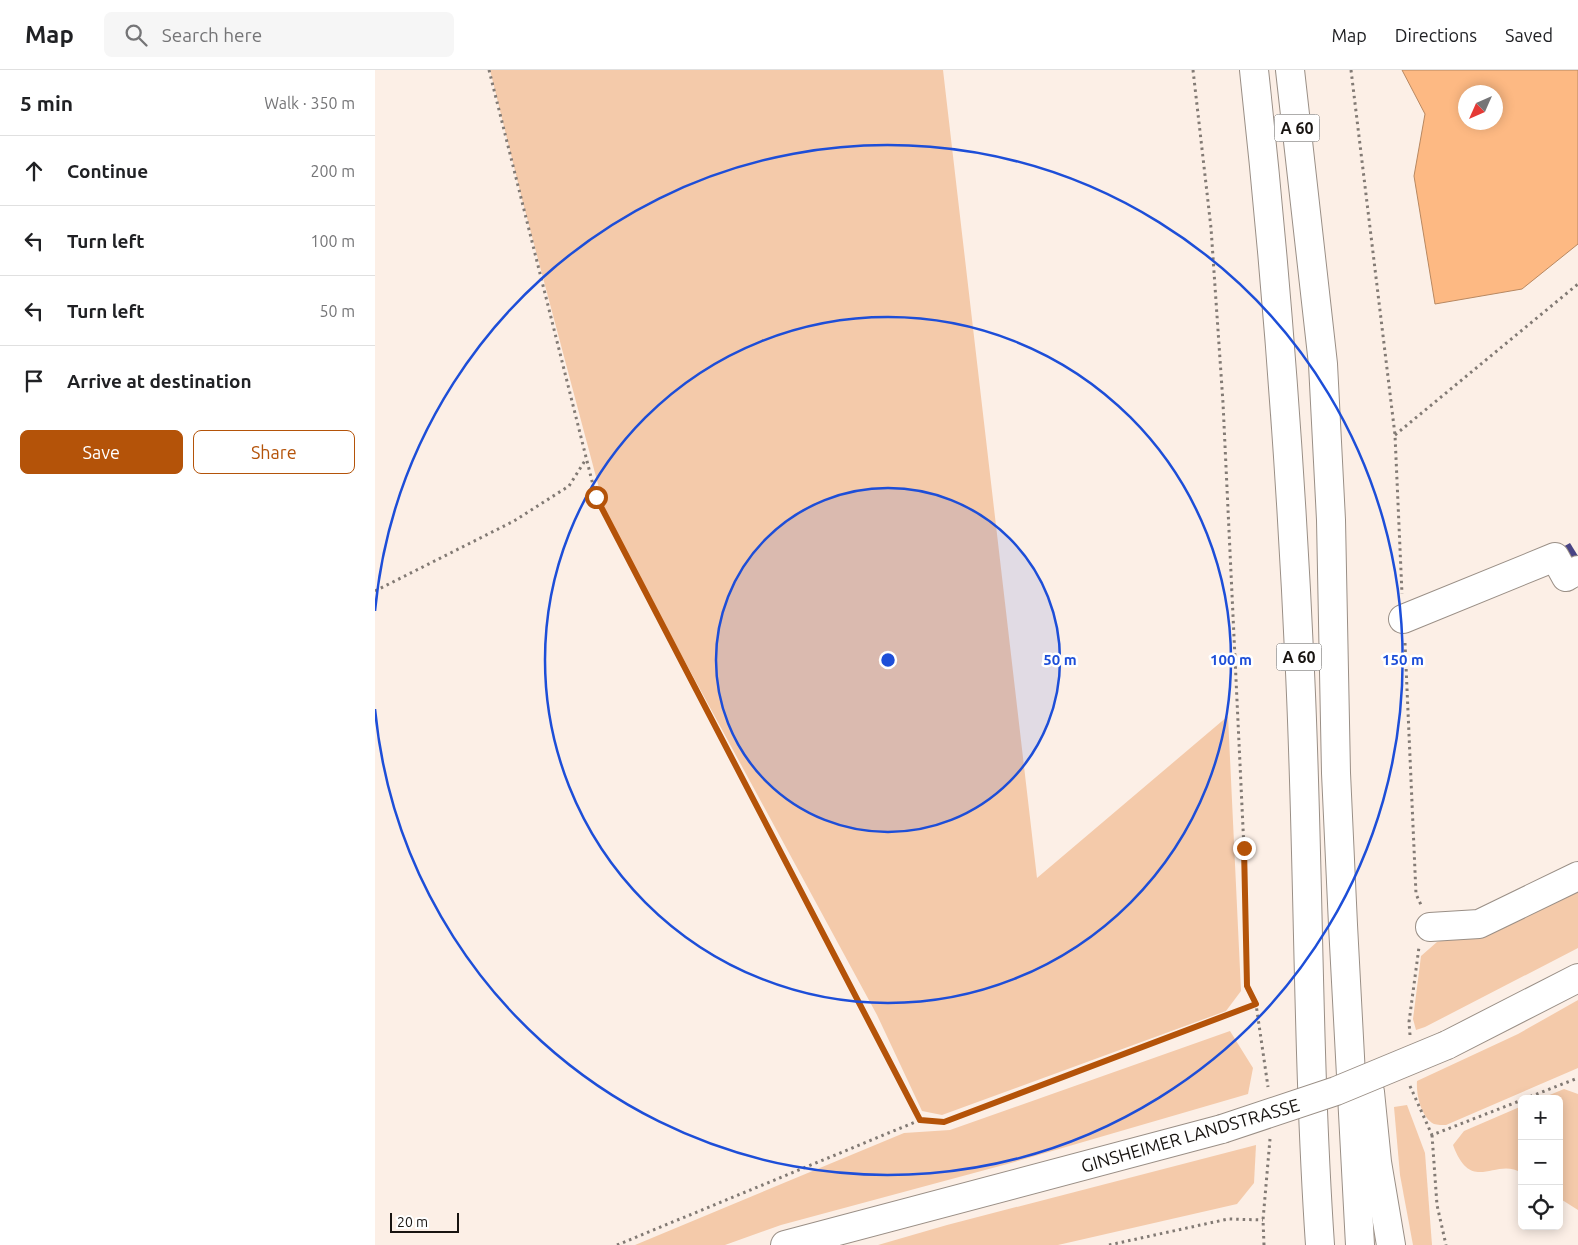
<!DOCTYPE html>
<meta charset="utf-8">
<style>
:root{--surface:#fff;--page:#f6f6f6;--text:#202124;--muted:#757577;--line:#e0e0e0;--accent:#b45309}
body{margin:0;font-family:Ubuntu,sans-serif;background:var(--page);color:var(--text)}
.controls{position:absolute;right:15px;bottom:15px;display:grid;overflow:hidden;border-radius:8px;box-shadow:0 2px 12px #0003}
.controls button{width:45px;height:45px;display:grid;place-items:center;padding:0;border:0;border-bottom:1px solid var(--line);background:var(--surface);color:var(--text);font:25px sans-serif}
.compass{position:absolute;left:1083px;top:15px;width:45px;height:45px;border-radius:50%;background:var(--surface);box-shadow:0 2px 12px #0003;rotate:225deg}
.scale{position:absolute;left:15px;bottom:12px;width:69px;box-sizing:border-box;padding-left:5px;border:2px solid #181411;border-top:0;font-size:14px;line-height:18px;white-space:nowrap;color:#181411;-webkit-text-stroke:4px #fff;paint-order:stroke}
.stop{position:absolute;width:15px;height:15px;margin:-11px;border:4px solid #b45309;border-radius:50%;background:#fff}
.stop.end{background:#b45309;border-color:#fff;box-shadow:0 1px 5px #0008}
.list{margin:0;padding:0;list-style:none}
h2{display:flex;justify-content:space-between;align-items:center;height:65px;margin:0;padding:0 20px;font-size:21px}
h2 small{font-size:16px;font-weight:400;color:var(--muted)}
.list li{display:grid;grid-template-columns:32px 1fr auto;gap:15px;align-items:center;box-sizing:border-box;height:70px;padding:0 20px;border-top:1px solid var(--line)}
.list b{display:block;font-size:19px;white-space:nowrap}
.list em{font-size:16px;font-style:normal;color:var(--muted)}
.actions{display:flex;gap:10px;padding:15px 20px}
.actions a{flex:1;padding:11px 0;border:1px solid var(--accent);border-radius:8px;text-align:center;font-size:18px;color:var(--accent)}
.actions .main{background:var(--accent);color:#fff}
.icon{flex:none;width:28px;height:28px;fill:none;stroke:currentColor;stroke-width:2;stroke-linecap:round;stroke-linejoin:round}
.map{position:relative;flex:none;width:1203px;height:1175px;overflow:hidden}
header{display:flex;align-items:center;gap:30px;box-sizing:border-box;height:70px;padding:0 25px;background:var(--surface);border-bottom:1px solid var(--line)}
header strong{font-size:24px}
nav{display:flex;gap:28px;margin-inline-start:auto;font-size:18px}
.search{width:350px;height:45px;background:var(--page);display:flex;align-items:center;gap:12px;box-sizing:border-box;padding:0 18px;border-radius:8px;color:var(--muted);font-size:19px}
main{display:flex}
aside{flex:1;background:var(--surface)}
.map>svg:first-child{display:block}
</style>
<header>
<strong>Map</strong>
<div class="search"><svg class="icon" aria-label="search" viewBox="0 0 24 24"><circle cx="10" cy="10" r="6"/><path d="M15 15l6 6"/></svg>Search here</div>
<nav><a>Map</a><a>Directions</a><a>Saved</a></nav>
</header>
<main>
<aside>
<h2>5 min<small>Walk · 350 m</small></h2>
<ul class="list">
<li><svg class="icon" aria-label="ahead" viewBox="0 0 24 24"><path d="M12 20V5M6 11l6-6 6 6"/></svg><div><b>Continue</b></div><em>200 m</em></li>
<li><svg class="icon" aria-label="left" viewBox="0 0 24 24"><path d="M17 20v-9H6M10 6l-5 5 5 5"/></svg><div><b>Turn left</b></div><em>100 m</em></li>
<li><svg class="icon" aria-label="left" viewBox="0 0 24 24"><path d="M17 20v-9H6M10 6l-5 5 5 5"/></svg><div><b>Turn left</b></div><em>50 m</em></li>
<li><svg class="icon" aria-label="arrive" viewBox="0 0 24 24"><path d="M6 21V4h12l-3 4 3 4H6"/></svg><div><b>Arrive at destination</b></div></li>
</ul>
<div class="actions"><a class="main">Save</a><a>Share</a></div>
</aside>
<div class="map">
<svg width="1203" height="1175" viewBox="0 0 1203 1175">
<rect width="100%" height="100%" fill="#fcefe6"/>
<!-- green -->
<g fill="#f4caaa">
<polygon points="115,0 568,0 662,808 853,646 866,921 851,941 567,1045 547,1041 502,945 232,448 147,129"/>
<polygon points="1203,815 1203,878 1050,957 1041,960 1038,949 1046,886 1062,872 1102,861"/>
<path d="M1203,930V998L1071,1055C1068,1055 1062,1055 1059,1054C1046,1047 1041,1024 1042,1011L1143,964Z"/>
<polygon points="855,961 878,998 873,1024 636,1093 406,1155 350,1175 260,1175 529,1063 575,1060"/>
<polygon points="1189,1019 1203,1024 1203,1140 1184,1128 1184,1029 1165,1029"/>
<polygon points="1032,1035 1050,1083 1057,1175 1038,1175 1025,1105 1019,1037"/>
<path d="M1147,1036V1103C1120,1086 1097,1126 1078,1075L1089,1061Z"/>
<polygon points="881,1075 879,1113 862,1134 683,1175 503,1175 572,1155"/>
</g>
<!-- water -->
<path fill="#fdb983" stroke="#b88861" fill-rule="evenodd" d="M1027,0H1203V174L1147,219L1060,234L1039,106L1050,44ZM1090,22H1120V52H1090Z"/>
<!-- building -->
<polygon fill="#494485" points="1195,473 1203,486 1203,490 1196,494 1186,478"/>
<g fill="none" stroke-linecap="round" stroke-linejoin="round">
<defs>
<g id="minor">
<polyline points="1028,549 1180,487 1191,507 1203,500"/>
<polyline points="1055,857 1104,854 1203,806"/>
</g>
<g id="major">
<polyline points="1072,975 1203,908"/>
<polyline points="410,1175 847,1059"/>
</g>
<g id="highway">
<path d="M879,0C901,200 916,401 925,602C934,792 932,984 945,1175"/>
<polyline points="915,0 948,294 956,450 961,703 968,855 985,1175"/>
<polyline points="995,1022 1002,1092 1016,1175"/>
</g>
</defs>
<!-- minor casing -->
<use href="#minor" stroke="#9a8f86" stroke-width="30"/>
<!-- major casing -->
<use href="#major" stroke="#9a8f86" stroke-width="30"/>
<!-- highway casing -->
<use href="#highway" stroke="#9a8f86" stroke-width="30"/>
<!-- path -->
<g stroke="#827a74" stroke-width="3" stroke-dasharray="2.5 4" stroke-linecap="butt">
<polyline points="114,0 221,427 545,1050 569,1052 881,934"/>
<polyline points="818,0 836,158 848,333 869,779 872,916 881,934 893,1017"/>
<polyline points="976,0 1020,365 1027,524"/>
<polyline points="1020,365 1203,214"/>
<polyline points="0,521 139,451 194,416 211,389"/>
<polyline points="1030,573 1041,824 1046,835"/>
<polyline points="1035,965 1034,952 1044,877"/>
<polyline points="1035,1016 1057,1065 1147,1030"/>
<polyline points="1149,1029 1203,1008"/>
<polyline points="1057,1065 1062,1135 1071,1175"/>
<polyline points="242,1175 545,1050"/>
<polyline points="734,1175 853,1149 888,1150"/>
<polyline points="889,1175 888,1150 895,1069"/>
</g>
<!-- minor -->
<use href="#minor" stroke="#fff" stroke-width="28"/>
<!-- major -->
<use href="#major" stroke="#fff" stroke-width="28"/>
<!-- highway -->
<use href="#highway" stroke="#fff" stroke-width="28"/>
<defs>
<polyline id="major-bridge" points="847,1059 961,1021 1072,975"/>
</defs>
<!-- major-bridge casing -->
<use href="#major-bridge" stroke="#9a8f86" stroke-width="30" stroke-linecap="butt"/>
<!-- major-bridge -->
<use href="#major-bridge" stroke="#fff" stroke-width="28"/>
</g>
<g fill="none" stroke-linecap="round" stroke-linejoin="round">
<!-- route -->
<polyline stroke="#b45309" stroke-width="6" points="221,427 545,1050 569,1052 881,934 872,916 869,778"/>
</g>
<!-- distance rings -->
<circle cx="513" cy="590" r="172" fill="#1d4ed8" fill-opacity=".12"/>
<g fill="none" stroke="#1d4ed8" stroke-width="2.5">
<circle cx="513" cy="590" r="172"/>
<circle cx="513" cy="590" r="343"/>
<path d="M0 541A515 515 0 1 1 0 639"/>
</g>
<g text-anchor="middle" dominant-baseline="central" stroke-width="5" stroke-linejoin="round" paint-order="stroke">
<!-- shield labels -->
<g fill="#fff" stroke="#5d5a58" stroke-width="1">
<rect x="899.5" y="44.5" width="45" height="27" rx="4"/>
<rect x="901.5" y="573.5" width="45" height="27" rx="4"/>
</g>
<g font-size="16" font-weight="bold" fill="#181411">
<text x="922" y="58">A 60</text>
<text x="924" y="587">A 60</text>
</g>
<!-- street labels -->
<g font-size="18" fill="#181411" stroke="#fff">
<text transform="translate(815 1065) rotate(-16)">GINSHEIMER LANDSTRASSE</text>
</g>
</g>
<circle cx="513" cy="590" r="8" fill="#1d4ed8" stroke="#fff" stroke-width="2.5"/>
<g font-size="15" text-anchor="middle" font-weight="bold" fill="#1d4ed8" stroke="#fff" stroke-width="5" stroke-linejoin="round" paint-order="stroke">
<text x="685" y="595">50 m</text>
<text x="856" y="595">100 m</text>
<text x="1028" y="595">150 m</text>
</g>
</svg>
<div class="controls">
<button>+</button>
<button>−</button>
<button><svg class="icon" aria-label="locate" viewBox="0 0 24 24"><circle cx="12" cy="12" r="6"/><path d="M12 2v4M12 18v4M2 12h4M18 12h4"/></svg></button>
</div>
<svg class="compass" viewBox="-18 -18 36 36"><path d="M0-13l5 13h-10z" fill="#e53935"/><path d="M0 13l5-13h-10z" fill="#757577"/></svg>
<div class="scale">20 m</div>
<div class="stop" style="left:221px;top:427px"></div>
<div class="stop end" style="left:869px;top:778px"></div>
</div>
</main>
